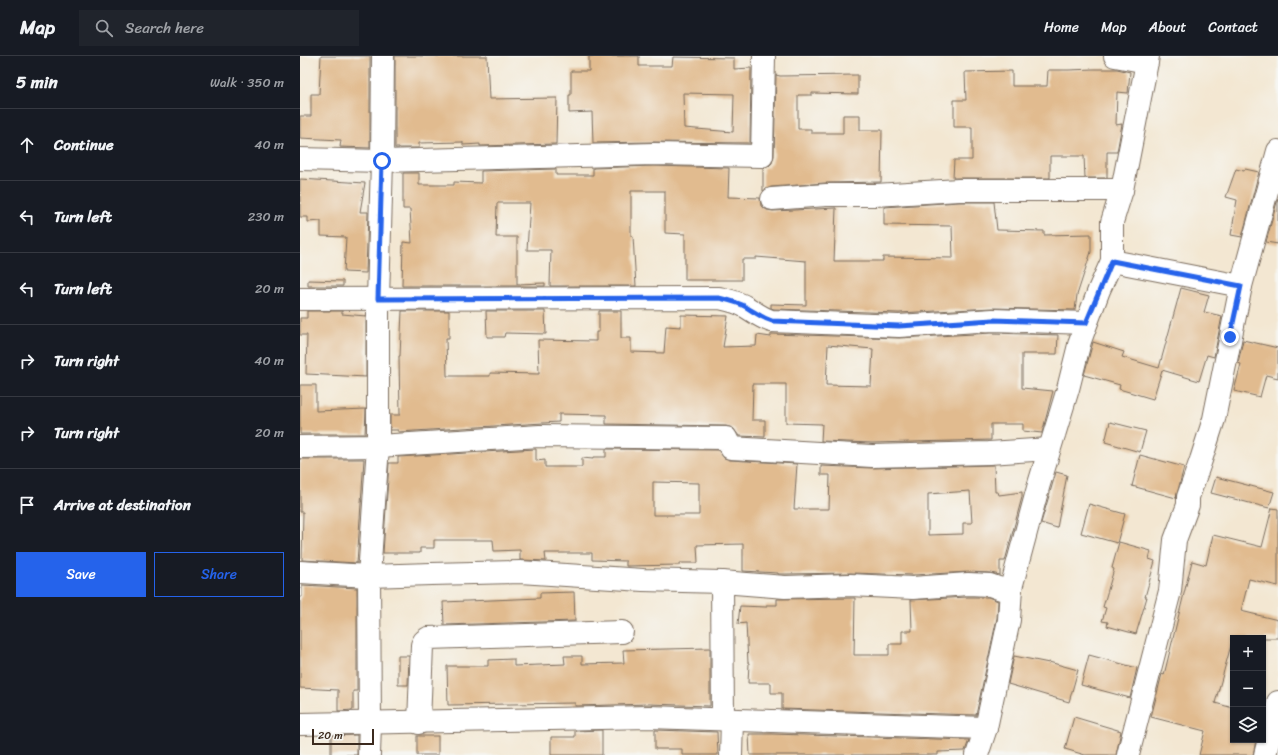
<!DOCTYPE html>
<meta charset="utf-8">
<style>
:root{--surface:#171b24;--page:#20242c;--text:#f1f3f6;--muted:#9ea1a6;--line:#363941;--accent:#2563eb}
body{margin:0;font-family:Sriracha,sans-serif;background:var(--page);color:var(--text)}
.controls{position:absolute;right:12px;bottom:12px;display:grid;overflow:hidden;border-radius:0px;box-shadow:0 1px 3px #0004}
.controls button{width:36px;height:36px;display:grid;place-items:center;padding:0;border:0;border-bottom:1px solid var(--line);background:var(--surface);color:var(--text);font:20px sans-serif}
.scale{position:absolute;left:12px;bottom:10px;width:62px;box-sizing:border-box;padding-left:4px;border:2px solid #3b2a1e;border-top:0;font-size:11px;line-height:14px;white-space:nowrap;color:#3b2a1e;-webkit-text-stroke:3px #f6f6f2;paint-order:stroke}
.stop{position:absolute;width:12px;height:12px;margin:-9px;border:3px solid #2563eb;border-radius:50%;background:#fff}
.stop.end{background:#2563eb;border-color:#fff;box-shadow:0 1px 4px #0008}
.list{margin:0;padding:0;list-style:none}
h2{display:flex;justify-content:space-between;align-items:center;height:52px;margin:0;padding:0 16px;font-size:17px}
h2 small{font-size:13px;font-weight:400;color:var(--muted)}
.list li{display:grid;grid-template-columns:26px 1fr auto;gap:12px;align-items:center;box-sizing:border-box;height:72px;padding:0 16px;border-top:1px solid var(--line)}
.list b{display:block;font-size:15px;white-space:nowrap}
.list em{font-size:13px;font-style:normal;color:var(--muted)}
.actions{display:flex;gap:8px;padding:12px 16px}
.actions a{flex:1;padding:9px 0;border:1px solid var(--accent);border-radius:0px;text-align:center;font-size:14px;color:var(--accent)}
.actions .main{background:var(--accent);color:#fff}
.icon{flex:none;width:22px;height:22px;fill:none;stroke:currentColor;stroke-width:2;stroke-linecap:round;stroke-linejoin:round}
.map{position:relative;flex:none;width:978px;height:699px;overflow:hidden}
header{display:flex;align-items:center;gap:24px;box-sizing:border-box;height:56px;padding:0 20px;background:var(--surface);border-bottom:1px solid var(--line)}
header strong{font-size:19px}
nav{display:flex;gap:22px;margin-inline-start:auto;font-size:14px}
.search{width:280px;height:36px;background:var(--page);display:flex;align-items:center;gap:10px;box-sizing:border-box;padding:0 14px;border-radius:0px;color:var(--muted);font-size:15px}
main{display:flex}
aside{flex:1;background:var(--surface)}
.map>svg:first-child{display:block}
</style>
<header>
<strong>Map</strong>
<div class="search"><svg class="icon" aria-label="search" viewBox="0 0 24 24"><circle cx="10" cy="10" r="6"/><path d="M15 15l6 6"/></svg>Search here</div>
<nav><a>Home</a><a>Map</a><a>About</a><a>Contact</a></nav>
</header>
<main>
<aside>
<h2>5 min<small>Walk · 350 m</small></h2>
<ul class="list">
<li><svg class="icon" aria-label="ahead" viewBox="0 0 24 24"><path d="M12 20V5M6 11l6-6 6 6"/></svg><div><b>Continue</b></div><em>40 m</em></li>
<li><svg class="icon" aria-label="left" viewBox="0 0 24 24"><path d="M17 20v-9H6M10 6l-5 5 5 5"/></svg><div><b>Turn left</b></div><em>230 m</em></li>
<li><svg class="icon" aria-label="left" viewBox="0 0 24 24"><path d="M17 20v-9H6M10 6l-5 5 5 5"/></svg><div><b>Turn left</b></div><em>20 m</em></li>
<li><svg class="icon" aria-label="right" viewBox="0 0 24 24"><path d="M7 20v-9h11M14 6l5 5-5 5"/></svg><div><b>Turn right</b></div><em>40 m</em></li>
<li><svg class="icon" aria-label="right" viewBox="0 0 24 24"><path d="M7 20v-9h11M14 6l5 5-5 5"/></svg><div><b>Turn right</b></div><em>20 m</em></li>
<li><svg class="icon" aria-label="arrive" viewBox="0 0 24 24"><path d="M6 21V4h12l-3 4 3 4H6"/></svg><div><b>Arrive at destination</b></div></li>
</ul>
<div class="actions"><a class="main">Save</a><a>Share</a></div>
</aside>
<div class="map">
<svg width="978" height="699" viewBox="0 0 978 699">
<rect width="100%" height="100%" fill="#f6f6f2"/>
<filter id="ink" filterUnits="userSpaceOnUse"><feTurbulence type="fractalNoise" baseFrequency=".025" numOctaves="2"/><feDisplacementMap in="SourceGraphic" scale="8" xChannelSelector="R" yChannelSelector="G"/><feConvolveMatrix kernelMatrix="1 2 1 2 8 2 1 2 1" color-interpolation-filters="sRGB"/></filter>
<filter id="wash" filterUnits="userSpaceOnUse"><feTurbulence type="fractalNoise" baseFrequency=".012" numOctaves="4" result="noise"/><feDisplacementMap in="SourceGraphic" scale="16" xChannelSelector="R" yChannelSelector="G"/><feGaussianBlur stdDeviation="0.9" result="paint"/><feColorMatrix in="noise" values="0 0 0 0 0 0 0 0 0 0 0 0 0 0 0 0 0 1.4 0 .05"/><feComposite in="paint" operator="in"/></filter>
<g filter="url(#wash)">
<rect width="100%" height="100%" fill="#f3e7d2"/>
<g id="blocks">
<!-- building -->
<g fill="#e1bb8f" fill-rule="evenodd">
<polygon points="21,0 70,0 70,92 40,91 41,84 0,82 0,60 11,60 11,38 19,38"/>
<polygon points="95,0 187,0 189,43 257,42 256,88 180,90 180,88 163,89 163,86 119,87 119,92 95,92"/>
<path d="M289,0H339V10H372L373,1L434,2V13L451,12L450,87L354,86L293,87L292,56L269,57V39H271V15H289ZM383,37L434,38L433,76L384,72Z"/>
<polygon points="793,13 817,13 830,16 828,37 817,36 816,69 822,68 817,96 807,96 807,122 785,122 784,100 750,100 750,122 653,122 654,104 672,104 672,71 654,71 654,44 666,44 665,16 712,15 712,30 747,30 748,14 769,14"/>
<polygon points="476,19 480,20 558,19 558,38 512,37 512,39 498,39 498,73 511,73 511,77 543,77 543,59 560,59 560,74 582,74 581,126 525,127 471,131 463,135 463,112 468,111 472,107 474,100"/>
<polygon points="354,110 429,112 428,141 460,142 461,150 467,154 473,155 536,152 534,205 583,205 583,201 653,202 652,170 584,169 584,151 659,146 694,146 697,174 744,175 744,179 791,178 791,196 777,239 775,254 692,252 599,257 474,253 471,252 471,248 506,249 506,205 456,201 456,203 442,203 442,224 385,224 385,178 365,177 365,135 331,135 331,180 333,180 336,230 250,230 251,194 227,194 230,147 197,147 196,181 217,181 217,228 245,227 245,230 102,230 103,186 112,187 110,153 103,153 103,117 119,117 119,129 154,129 154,126 181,127 181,115 256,113 256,119 293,119 293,112"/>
<polygon points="936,113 944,115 945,113 959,116 942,181 931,179 937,144 926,141"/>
<polygon points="0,123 65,127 60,156 68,156 66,217 44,216 46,181 21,180 21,165 8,166 8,161 0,161"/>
<polygon points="978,142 978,188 966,186"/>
<polygon points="8,224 43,225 43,230 8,230"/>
<polygon points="881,232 909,239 904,256 922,260 914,301 907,299 899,325 862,314 853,343 819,333 820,329 784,319 793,286 824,296 822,301 859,312"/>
<polygon points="7,255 42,255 42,258 66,260 66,321 6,318 7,279 0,279 0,262 7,262"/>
<path d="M102,255H149V282H146L147,320H190V317L239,318L238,284L296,285V276H299V255H321V282H331V296L364,297L366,270L381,271V259L428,260L423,291L456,290L457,279L471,281V278L599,282L693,277L758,279L757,298H722V332L753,335L742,377L723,375V368H691V384L572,387L521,385L522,368L486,367V328H453L452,364H465V381L439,380L433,372L426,370L306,368V359L259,358V366L98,376V374H90V359H100L99,300H100ZM528,289L573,293L571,330L526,329Z"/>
<polygon points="186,255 245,255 246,278 205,277 204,281 187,281"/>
<polygon points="943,284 978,292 978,322 966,319 960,341 934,335 941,308 938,307"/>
<polygon points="0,329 16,329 16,355 66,353 65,378 0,378"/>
<polygon points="810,366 846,375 840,396 805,386"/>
<path d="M236,393V405L245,404V411H282V402L293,403V401H306V393L418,394L424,402L430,404L497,408L494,453H529L530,419H521V410L572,412L694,409L695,436H698L699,439L722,436V441L705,505H700V519L691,517L669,516L613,519L551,517L485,518H478V517L443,515V488L397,489L398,507H380V509L326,510V505L292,504V497H245L246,505L220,504V494L194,495L193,484H134V492H120V497H83L89,407H98V401ZM353,426L399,427V459H353ZM670,435L672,467H663V478L628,479V438Z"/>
<polygon points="840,399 884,411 876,442 832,430"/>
<polygon points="0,403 64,403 57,507 2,504 3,456 0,456"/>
<polygon points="756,416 767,419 757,472 741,467"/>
<polygon points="916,421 974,436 969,452 911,437"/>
<polygon points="789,448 825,458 817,487 781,477"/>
<polygon points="972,452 978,453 978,530 949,523 941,555 978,564 978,582 933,582 915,647 933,652 933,684 956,684 953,699 899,699 905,675 851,661 862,618 864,619 892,505 906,509 913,479 962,491"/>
<polygon points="819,486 851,495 849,503 855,505 845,541 847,541 836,578 807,570 808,566 802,565 806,552 803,551 814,513 812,512"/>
<polygon points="2,529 57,532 57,635 53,635 53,654 38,655 38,634 0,632 0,541 2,541"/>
<polygon points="274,536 275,565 144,569 143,546 240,542 240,537"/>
<polygon points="668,541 688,541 698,545 697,562 676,659 482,653 482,637 471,637 471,627 448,627 449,607 448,607 446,567 438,568 440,550 466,551 466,549 477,549 477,543 555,542 554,599 589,599 589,588 602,588 602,575 612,575 611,544"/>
<polygon points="410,592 410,650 349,648 275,650 275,647 148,649 147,610 188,610 188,604 214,603 214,610 265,608 264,600 282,600 282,608 324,607 323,594"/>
<polygon points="789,599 837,612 830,642 781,629"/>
<polygon points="98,600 109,600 108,629 98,629"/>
<polygon points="714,600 749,607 749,606 778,614 769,646 708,628"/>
<polygon points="774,661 821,675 816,699 785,699 765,693"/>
<polygon points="302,674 302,699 251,699 251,681 275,681 275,675"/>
<polygon points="355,674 417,676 418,699 382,699 382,693 355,693"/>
<polygon points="449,678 472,678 669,684 665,695 638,696 638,699 450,699"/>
<polygon points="57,679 57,699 31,699 31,680"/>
<rect x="117" y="680" width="21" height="19"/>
</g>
</g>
</g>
<g filter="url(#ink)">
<use href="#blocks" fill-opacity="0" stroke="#7b6c5d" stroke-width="1"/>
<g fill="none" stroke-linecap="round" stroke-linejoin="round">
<defs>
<g id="minor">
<polyline points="815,0 847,6 848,0"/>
<polyline points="0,103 82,105 354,98 462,100 464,0"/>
<polyline points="822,134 847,6"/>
<polyline points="472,143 526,139 575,139 659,134 822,134 812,166 812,205 941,230"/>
<path d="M0,243L419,242C428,244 438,246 446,251C456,257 460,261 471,265L599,270L693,264L786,267"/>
<polyline points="0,391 78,390 240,380 426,382 431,392 572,400 689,397 749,393"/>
<polyline points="0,516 69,520 131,518 220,516 343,524 422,526 485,531 550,529 613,532 668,528 690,529 701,533 711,532"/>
<polyline points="422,526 423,663"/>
<polyline points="119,667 122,589 124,585 128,582 322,576"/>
<polyline points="0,668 349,661 686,672"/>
<polyline points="69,699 70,667 69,520 78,390 78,243 82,105 83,0"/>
<polyline points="431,699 432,664"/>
<polyline points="677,699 686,672 709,564 711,532 739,428 768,333 780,285 799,234 812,205"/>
<polyline points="828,699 870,535 875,484 888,449 888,441 901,404 914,363 941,230 978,95"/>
<polyline points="965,699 978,646"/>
</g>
</defs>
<!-- minor casing -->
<use href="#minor" stroke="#7b6c5d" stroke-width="24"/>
<!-- minor -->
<use href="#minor" stroke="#fff" stroke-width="22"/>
</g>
</g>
<g fill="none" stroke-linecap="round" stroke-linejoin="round" filter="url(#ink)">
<!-- route -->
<path stroke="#2563eb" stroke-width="5" d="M82,105L78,243L419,242C428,244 438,246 446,251C456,257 460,261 472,265L599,270L693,264L786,267L812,205L941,230L930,281"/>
</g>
</svg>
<div class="controls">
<button>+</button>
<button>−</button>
<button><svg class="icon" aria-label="layers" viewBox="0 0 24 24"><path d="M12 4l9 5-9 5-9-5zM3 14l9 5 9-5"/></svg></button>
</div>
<div class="scale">20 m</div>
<div class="stop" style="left:82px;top:105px"></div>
<div class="stop end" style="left:930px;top:281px"></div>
</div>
</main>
